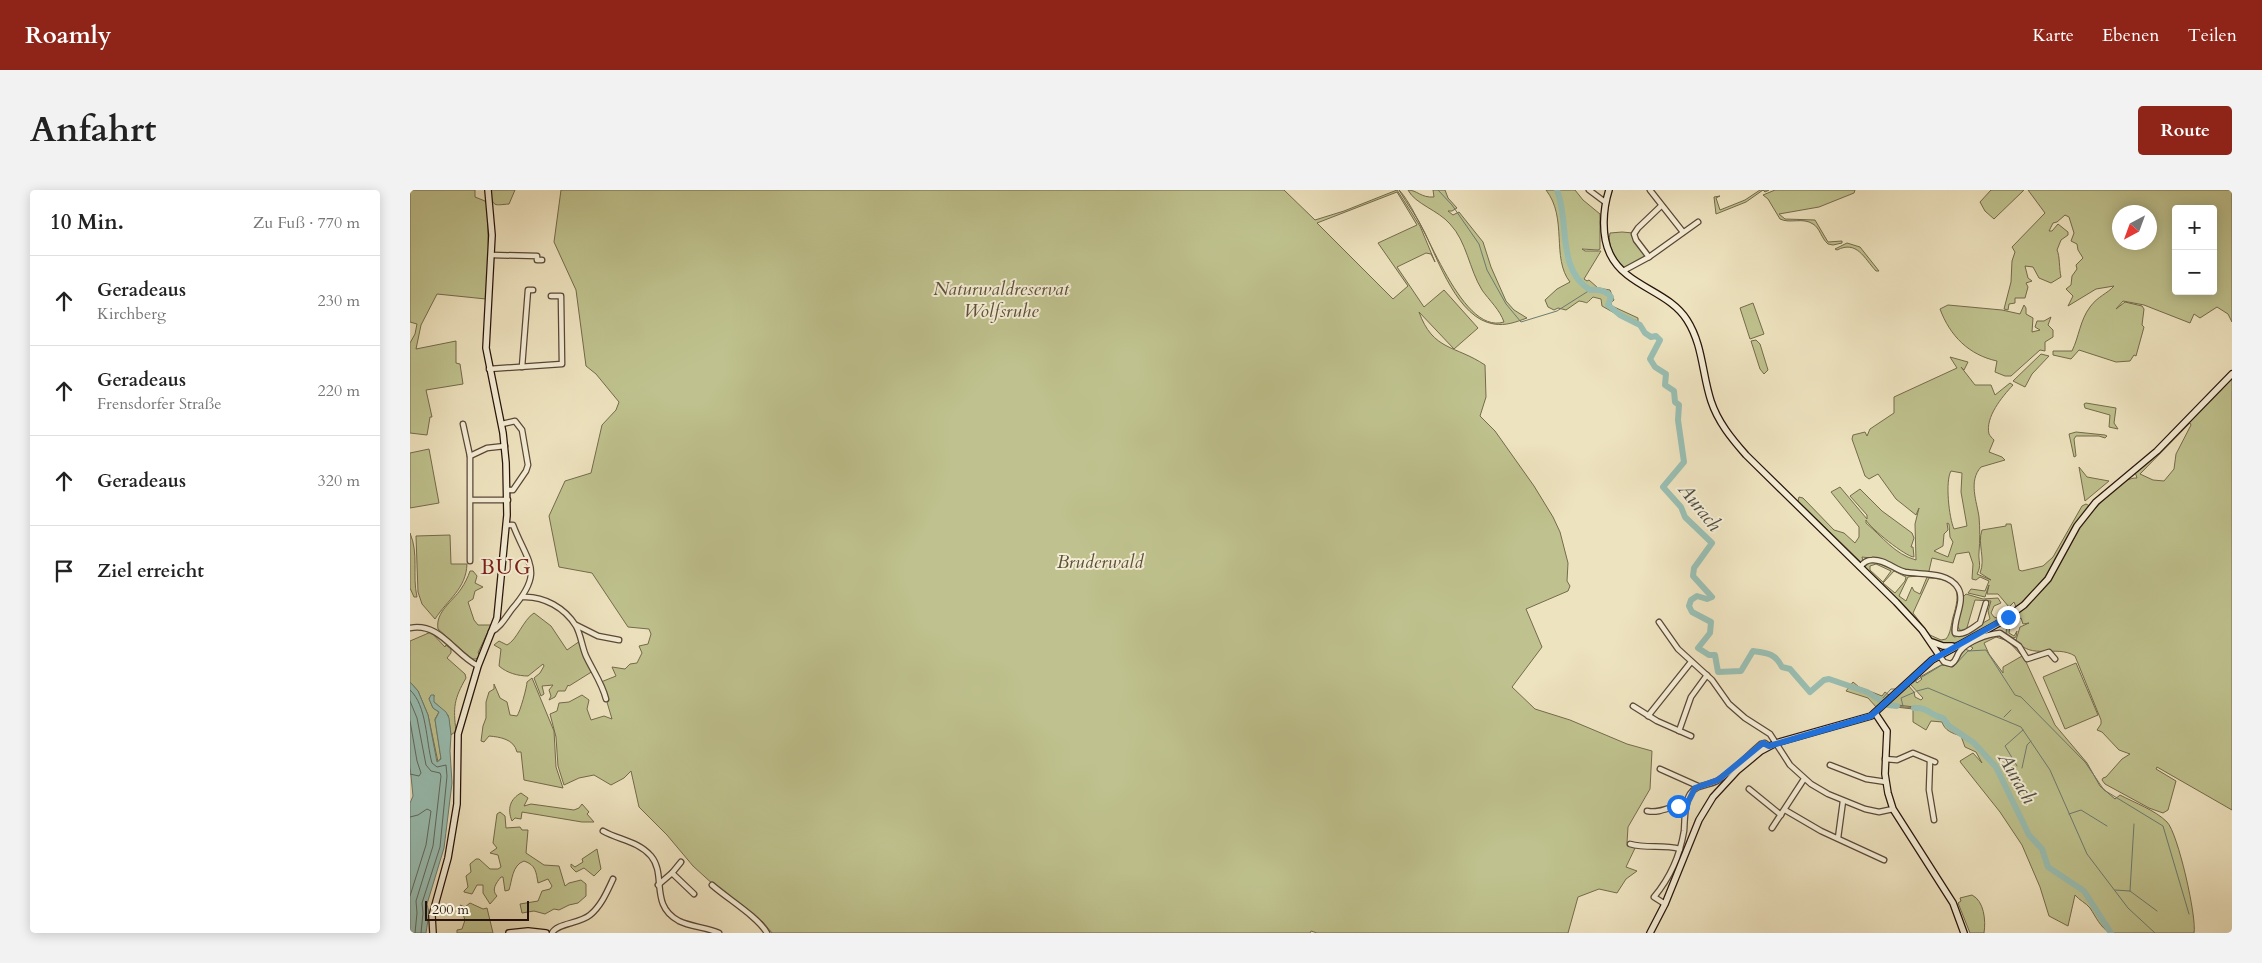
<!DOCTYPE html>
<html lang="de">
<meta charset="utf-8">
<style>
:root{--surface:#fff;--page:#f2f2f2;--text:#222;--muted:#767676;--line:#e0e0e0;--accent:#8f2418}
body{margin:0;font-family:Cardo,serif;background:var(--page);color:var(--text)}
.controls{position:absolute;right:15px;top:15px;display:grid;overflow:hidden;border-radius:5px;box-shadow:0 2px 12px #0003}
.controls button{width:45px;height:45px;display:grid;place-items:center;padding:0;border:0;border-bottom:1px solid var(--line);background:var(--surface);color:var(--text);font:25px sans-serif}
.compass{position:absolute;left:1702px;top:15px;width:45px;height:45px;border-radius:50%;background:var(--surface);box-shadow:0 2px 12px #0003;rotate:221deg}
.scale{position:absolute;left:15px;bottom:12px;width:104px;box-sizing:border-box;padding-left:5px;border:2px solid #28130b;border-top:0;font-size:14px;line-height:18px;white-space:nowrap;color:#28130b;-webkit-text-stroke:4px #f4edd5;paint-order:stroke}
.stop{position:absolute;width:15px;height:15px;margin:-11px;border:4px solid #1a73e8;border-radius:50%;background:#fff}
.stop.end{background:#1a73e8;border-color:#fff;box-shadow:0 1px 5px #0008}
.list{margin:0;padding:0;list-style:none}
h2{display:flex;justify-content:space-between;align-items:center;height:65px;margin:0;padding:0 20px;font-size:21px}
h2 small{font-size:16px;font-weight:400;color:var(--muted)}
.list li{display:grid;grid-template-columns:32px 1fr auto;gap:15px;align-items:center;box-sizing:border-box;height:90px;padding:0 20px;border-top:1px solid var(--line)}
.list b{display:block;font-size:19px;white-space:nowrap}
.list p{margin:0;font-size:16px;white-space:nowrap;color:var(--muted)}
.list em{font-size:16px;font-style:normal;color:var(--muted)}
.icon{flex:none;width:28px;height:28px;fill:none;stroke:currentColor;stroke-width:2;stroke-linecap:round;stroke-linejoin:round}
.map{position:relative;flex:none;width:1822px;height:743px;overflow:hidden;border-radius:5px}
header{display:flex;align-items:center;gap:30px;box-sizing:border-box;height:70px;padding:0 25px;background:var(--accent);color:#fff}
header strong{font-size:24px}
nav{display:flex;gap:28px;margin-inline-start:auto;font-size:18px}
.intro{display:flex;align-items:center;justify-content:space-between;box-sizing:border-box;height:120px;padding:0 30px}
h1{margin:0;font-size:35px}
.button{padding:12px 22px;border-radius:5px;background:var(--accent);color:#fff;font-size:18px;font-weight:700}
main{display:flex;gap:30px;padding:0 30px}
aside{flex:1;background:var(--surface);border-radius:5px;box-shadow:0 2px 12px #0003}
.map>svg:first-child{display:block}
</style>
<header>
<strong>Roamly</strong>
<nav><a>Karte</a><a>Ebenen</a><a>Teilen</a></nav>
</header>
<div class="intro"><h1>Anfahrt</h1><a class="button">Route</a></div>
<main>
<aside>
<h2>10 Min.<small>Zu Fuß · 770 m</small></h2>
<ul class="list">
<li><svg class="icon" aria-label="ahead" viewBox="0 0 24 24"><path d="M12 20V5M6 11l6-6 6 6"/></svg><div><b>Geradeaus</b><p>Kirchberg</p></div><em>230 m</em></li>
<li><svg class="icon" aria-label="ahead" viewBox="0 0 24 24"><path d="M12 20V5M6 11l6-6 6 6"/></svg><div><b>Geradeaus</b><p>Frensdorfer Straße</p></div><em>220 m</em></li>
<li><svg class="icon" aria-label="ahead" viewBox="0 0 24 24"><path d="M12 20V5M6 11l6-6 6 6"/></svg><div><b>Geradeaus</b></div><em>320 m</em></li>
<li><svg class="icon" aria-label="arrive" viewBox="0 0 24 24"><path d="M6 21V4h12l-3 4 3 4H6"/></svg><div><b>Ziel erreicht</b></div></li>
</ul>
</aside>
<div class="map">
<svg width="1822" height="743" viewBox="0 0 1822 743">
<rect width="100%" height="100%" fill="#eee3bf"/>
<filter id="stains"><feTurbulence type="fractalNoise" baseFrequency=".004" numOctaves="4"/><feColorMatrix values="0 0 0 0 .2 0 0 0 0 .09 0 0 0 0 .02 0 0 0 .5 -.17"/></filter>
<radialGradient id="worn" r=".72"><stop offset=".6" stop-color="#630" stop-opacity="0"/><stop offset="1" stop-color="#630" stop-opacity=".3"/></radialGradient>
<!-- green -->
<g fill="#bfc28e" stroke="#746a4c" fill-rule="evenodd">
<polygon points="0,0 65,0 65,7 75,11 77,14 79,76 76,109 27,104 11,135 6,159 46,151 46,173 50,174 53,194 16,200 22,227 20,227 17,245 0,243 0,153 5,144 7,134 0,132"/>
<path d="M80,0H105L99,14C84,15 83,18 80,0Z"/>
<path d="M151,0H874L905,30L934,21L987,0L1010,36L1025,72L1021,64L1016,63L987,77L1014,117L1034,100L1068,138L1044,159L1009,122C1023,161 1045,155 1075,175L1076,207L1070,226L1085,241L1124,296L1143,327L1150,342L1158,373L1157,391L1160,396L1158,401L1116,419L1132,457L1102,497L1125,519L1160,530L1217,554L1242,561L1240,599L1218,637L1217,653L1226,656L1216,677L1227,681L1216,689L1207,703L1189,699L1168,707L1158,743H907L901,741L900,743H362L353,732L317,707L283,676L257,645L229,617L221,581L214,588L201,595L184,585L169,588L154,595L148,576L146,547L140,524L147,521L149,513L159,512L172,505L179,510L177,519L181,530L194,526L202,529L191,492L206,486L202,477L215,479L220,474L227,473L232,463L229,456L238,454L241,444L239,439L218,437L182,383L149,377L139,326L155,291L181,283L192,235L206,220L209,212L186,184L176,176L166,100L144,52ZM987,2L1007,35L968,53L998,96L983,109L907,33Z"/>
<path d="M989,0C1014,25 1049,146 1094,132C1090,120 1079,110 1072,100C1059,79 1057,52 1040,34C1028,20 1005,14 998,0C1007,0 1011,8 1024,7L1023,0H1035L1038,8L1047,18L1042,21H1038L1043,25L1049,22L1073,52L1081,77L1096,111L1104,120L1117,128C1106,132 1096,136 1084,134C1048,129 1028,70 1015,43C1008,28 997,14 989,0Z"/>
<path d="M1136,0H1165L1173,10L1190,24V59L1188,60L1172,59L1175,61H1191L1174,89L1177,91L1179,90L1188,98L1200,100L1204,110L1201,113L1202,116L1228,128V131L1208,125L1192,116L1191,109L1183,107C1174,116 1179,112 1169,111L1156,120L1148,118L1144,120L1138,117L1135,110L1147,99L1160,92C1141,68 1158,28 1136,0Z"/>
<polygon points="1350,0 1359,0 1355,2 1353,0 1336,12 1306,24 1304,7 1310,6 1306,8 1310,20 1335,10"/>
<path d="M1365,0H1445L1444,3L1409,17L1369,24L1375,29L1405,30L1418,52L1432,51V53L1423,55L1418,54C1411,48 1410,38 1403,34C1393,27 1380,34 1370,29L1358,9L1353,5Z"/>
<polygon points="1581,0 1614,0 1584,29 1575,21 1570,12"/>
<path d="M1618,0H1822V132L1818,124L1807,117L1790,128L1784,124L1780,133L1734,115L1713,111L1706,119L1715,112L1732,116L1734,119L1732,135L1734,137L1726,166L1724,165L1720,171L1706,172L1669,160L1661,169L1643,165V161H1662C1669,147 1670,130 1680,117C1688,106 1697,104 1704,96L1686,99L1658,116L1663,106L1656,99L1661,95L1662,86L1667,79L1666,75L1673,68L1668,60L1667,54L1661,51L1664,43L1659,27L1655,25L1647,32L1643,33L1639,41H1642L1648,34L1658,42V45L1651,50L1647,60C1650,66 1649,79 1651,87L1641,93L1629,88L1623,77L1615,76L1618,88L1622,91L1616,93L1618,97L1615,108H1605V113L1599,114L1598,120L1594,119L1601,92L1602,71L1605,62L1602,57L1635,23ZM1766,19H1803V101H1766ZM1710,22H1740V52H1710Z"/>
<path d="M1212,42L1223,43L1235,65L1234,68L1214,78C1205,69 1197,55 1200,43Z"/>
<path d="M1437,53L1450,57L1469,81H1466C1454,68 1447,50 1427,60L1425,59Z"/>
<polygon points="1343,113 1354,144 1340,149 1330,118"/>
<path d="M1538,115L1592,120L1610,124L1614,115L1616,118V124L1623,128L1622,142L1630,140L1625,137L1627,131H1634L1641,127L1638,135L1643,140V147L1635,152V161L1630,160L1601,186H1595L1585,182L1587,171C1559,165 1540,146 1530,119Z"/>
<polygon points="1346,150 1350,154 1358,180 1354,184 1350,179 1341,151"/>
<polygon points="1631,164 1639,166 1622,184 1615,197 1603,191"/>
<path d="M1540,167L1558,172L1554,180L1551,177L1565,195H1581L1585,205L1600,193L1603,195C1592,207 1575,227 1579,244C1580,246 1582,248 1584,250L1579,262L1592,267L1595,270L1571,277C1558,291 1567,312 1569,327C1570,338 1570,351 1569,362C1568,371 1572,375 1567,384L1581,390L1570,383C1576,369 1567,354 1572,340L1596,336V334H1601L1609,380L1612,381L1633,376L1643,367L1672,316L1676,314L1685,319C1694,309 1712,287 1727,288L1725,282L1822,188V620L1747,577L1746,579L1766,591L1758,620L1753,623L1739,618L1695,594L1692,590L1693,588L1696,587L1712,569L1720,564L1709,560L1692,542L1687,540L1691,534V530L1665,466C1646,454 1621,471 1606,450L1610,437L1619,433L1613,434L1611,428L1600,436L1599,443L1604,446L1607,441L1606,447L1603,448L1596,444L1597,432L1608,422L1604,412L1599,417L1588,404H1577L1579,395L1575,407L1558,403L1561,399L1575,401L1579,391L1570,387L1566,390L1562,389L1563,374L1559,362L1546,364L1543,373L1522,368L1519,381L1522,384L1494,380L1469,369L1452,367L1453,371L1451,372L1388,311L1389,307L1393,308L1424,340L1434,343L1445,353L1449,347V337L1421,302L1430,297L1457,329V325L1440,306L1450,299L1472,321L1502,343L1504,348L1501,357H1503L1504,367C1496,367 1460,338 1456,330V333C1473,347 1484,364 1506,370L1505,334L1509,318L1506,325L1486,309L1468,284L1459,289L1455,286L1442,249L1443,245L1455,242L1457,246L1460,239L1484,223V207L1547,178ZM1780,233L1781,235L1766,264L1764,279L1754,291L1743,290L1730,284ZM1541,281L1552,283L1551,302L1557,336L1544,339C1539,328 1535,291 1541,281ZM1537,333L1539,334L1540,347L1543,352L1538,367L1524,361L1533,356L1534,344L1538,340Z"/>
<polygon points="1676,213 1706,218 1704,233 1708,239 1699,237 1700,225 1675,218 1674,214"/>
<polygon points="1666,242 1695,245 1697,246 1695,248 1689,246 1666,246 1664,249 1666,266 1664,267 1659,244"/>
<polygon points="19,259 29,313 0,318 0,263"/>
<polygon points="1669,277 1677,287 1699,291 1675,311"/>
<path d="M0,343C9,364 2,385 7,407H4L0,398Z"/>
<path d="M40,345L41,374H57C56,399 38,409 25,429L12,414L8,402L6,346Z"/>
<path d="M1460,371C1476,374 1489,385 1506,386L1498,387L1489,406L1496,411L1502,397L1504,401L1510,404L1517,387C1577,387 1532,432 1544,447L1550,446L1580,429L1578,421L1581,411L1565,410L1556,441H1551L1546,435L1552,408L1556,404L1573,409L1588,408L1591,413L1584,416L1581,423L1584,427L1590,429C1571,440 1542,464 1521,449L1454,378ZM1466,374L1481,381L1473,392L1460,380V376ZM1484,381L1496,387L1495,391L1485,403L1473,393ZM1519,388C1549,389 1551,402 1543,427C1541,434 1541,443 1536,449L1531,450L1520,445L1503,423Z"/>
<path d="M60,381H63L67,386L65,393L73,397L65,401L63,409L58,412L64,430L68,435H81L68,463L70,465L66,469H62L28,439C25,422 43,411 51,399C55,393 58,387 60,381Z"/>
<path d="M124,423L141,436L157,460L170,451L183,481L159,496L158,495L155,501H148L145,507L139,510L141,506L139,500L143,495L132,496L134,504L131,506L124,488L130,483L134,476L133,474L118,486C108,486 97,483 89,476L91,459L84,455L89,451L97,455C107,450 113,430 124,423Z"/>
<path d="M21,442L35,457L36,455L41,459V463L37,468L55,484L56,488C44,509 43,517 46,541L41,545L38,525L23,511L24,505L19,508L23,518L29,522L25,529L31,568L28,572L18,525L8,501L0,492V451Z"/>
<path d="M1584,445L1596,446L1611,461L1645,535L1677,573L1690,596L1705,609L1710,605C1725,613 1745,620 1757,632C1768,643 1787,728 1784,743H1700C1690,737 1686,727 1680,718C1676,713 1669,710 1665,705L1658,736L1639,726L1630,697L1612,655L1590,622L1551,573L1550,571L1563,563L1572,573L1566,562L1555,557L1551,546C1542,543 1535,541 1532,532L1521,531L1516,540L1503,532V519L1477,516L1513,518L1479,514L1498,495L1504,502L1505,507L1511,510L1513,508L1500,494L1505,490L1507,493L1512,489L1510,487L1531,475L1542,476L1555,459L1560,461L1563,458L1560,456L1563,454ZM1586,447L1598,451L1612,466L1593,477V483L1579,464L1574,453Z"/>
<polygon points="1666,473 1688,525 1655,539 1633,487"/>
<path d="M122,488L144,541L146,577L153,598L114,590L111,562H107C104,549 90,547 79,546L74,552L71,551L73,536L76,528V512L79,502L84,499V494L90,508L97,512L100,525L107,526C110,522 117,497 117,492Z"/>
<polygon points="1443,492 1449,497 1472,506 1475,502 1479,505 1467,518 1458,508 1436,501"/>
<path d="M111,603L118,608L114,616L121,614L164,620L169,618L172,614L179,622L177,624L184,632H172L112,622L111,629L105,628L102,631C97,619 100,609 111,603Z"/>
<path d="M90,622L95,626L96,638L110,637L112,640H118L116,663L134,675L149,676L155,696L159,693L171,690L176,694V706L168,713L159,715L149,720L144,719L135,724L124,721L112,723L110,714L128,711L132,701L140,699L142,696L138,689L128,693C126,682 126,675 114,671C102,675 102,691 99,700L95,701L93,687H91C86,693 81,700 87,706L80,714L73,703V695H67L62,704L54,702V701L58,697L56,686L61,682L60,674L66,669H69L80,679H88L91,677L88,665L80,663L87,658L83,653L87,624Z"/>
<polygon points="187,659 191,679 184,686 174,678 166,682 161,677 161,674 165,677 173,672 172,669"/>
<path d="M1562,705C1574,711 1576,730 1574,743H1560L1548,713L1551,711L1550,708Z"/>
<polygon points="60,713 73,719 77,718 83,743 47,743 47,740 52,739 55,730 50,715 55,717"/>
</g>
<!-- water -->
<polygon fill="#99beb2" stroke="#6c7a6f" points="0,492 8,501 18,525 27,572 31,569 25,530 29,522 23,518 19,509 21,505 24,505 24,512 36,522 39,528 41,545 40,561 42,593 34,658 17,714 19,723 16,743 0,743 0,613 3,606 0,576"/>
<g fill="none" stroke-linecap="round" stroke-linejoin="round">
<!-- shore -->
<g stroke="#60685e" stroke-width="1">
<path d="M0,500C17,515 16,552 22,573L27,577L36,575L37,586L30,657L12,713L13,723L11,743"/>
<polyline points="0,511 7,528 16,575 21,581 30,583 31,586 23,656 6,711 7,723 5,743"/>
<polyline points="0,531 7,571 11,583 9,586 0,584"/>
<polyline points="0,627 8,625 17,619 21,621 16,655 0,706"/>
</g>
<!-- stream -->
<g stroke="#6c7a6f" stroke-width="1">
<polyline points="1028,0 1042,15 1069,54 1077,80 1096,114 1111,132 1147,121 1180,100"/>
<polyline points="1502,493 1532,475 1543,477 1558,461 1576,460 1605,505 1611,507 1675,572 1694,600 1753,636 1779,724"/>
<polyline points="1507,501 1518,498 1611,537 1640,580 1677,664 1718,718 1745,743"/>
<polyline points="1470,511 1481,499 1486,499"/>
<polyline points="1493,516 1491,508 1505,502"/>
<polyline points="1594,527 1601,520"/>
<polyline points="1607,576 1595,556 1613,540"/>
<polyline points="1612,578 1617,555 1621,551"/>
<polyline points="1659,624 1671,620 1697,636"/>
<polyline points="1705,700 1720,701 1747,721"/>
<polyline points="1720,701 1724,634"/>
</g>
<!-- river -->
<g stroke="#99beb2" stroke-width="6">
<path d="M1147,0C1160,31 1146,79 1180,100C1188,99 1196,100 1201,107L1198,115L1210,125L1230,135L1235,143L1241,147L1246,146L1250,150L1240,169L1245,177L1256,184L1255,195L1264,201L1265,212L1269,215L1268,230L1274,272L1253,297L1271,317L1275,327L1302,353L1284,378L1283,386L1302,407L1297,409L1287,406L1281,410L1279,416L1282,422L1301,432L1300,443L1288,458L1299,465H1305L1308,482L1331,481L1343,461C1357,463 1365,463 1372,477L1380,479L1400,502L1414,490L1419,489L1457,502L1478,515L1487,516"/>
<path d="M1504,518C1519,517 1520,526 1533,528L1539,536L1564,553L1586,577L1619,645L1632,659L1638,677L1674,701L1701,743"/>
</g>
<defs>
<g id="street">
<polyline points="1179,0 1195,12"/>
<polyline points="1240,0 1273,42"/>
<polyline points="82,65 127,66 127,70 132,70"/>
<polyline points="1239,67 1226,50 1224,44 1228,38 1251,16"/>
<polyline points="1213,81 1239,67 1288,32"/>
<polyline points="112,177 118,100 123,100"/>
<polyline points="79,179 152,174 151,106 141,106"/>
<polyline points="53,234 60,266 60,371"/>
<polyline points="92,234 105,231 112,240 118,275 116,281 103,300 98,300"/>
<polyline points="60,266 77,258 95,256"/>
<polyline points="61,310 98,310"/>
<path d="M1450,377C1453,373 1457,370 1462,370C1474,369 1484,379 1495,382C1511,385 1538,381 1548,398C1556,411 1543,429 1545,443C1554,446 1562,438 1570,433L1576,413"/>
<path d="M113,407C134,406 155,418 166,436C171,445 172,457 176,466C183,481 192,493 196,509"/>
<polyline points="1249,432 1268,459 1302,490 1319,514 1335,528 1360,544 1380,575 1401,594 1418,604 1455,619 1469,622 1483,619"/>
<polyline points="166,435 188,446 209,450"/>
<path d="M0,438C30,432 44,464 68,476"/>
<path d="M81,442C90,438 96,427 102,419C135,381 118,374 103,335H96"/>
<path d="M1529,465L1534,472L1541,474C1547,471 1546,466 1550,461C1558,451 1578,444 1590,443L1609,456L1617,469L1639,462L1645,469"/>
<polyline points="1223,516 1247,531 1281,546"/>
<polyline points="1238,526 1281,472"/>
<polyline points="1269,541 1281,507 1297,485"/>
<polyline points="1475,569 1487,570 1503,563 1525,572"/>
<polyline points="1520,571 1519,600 1524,630"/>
<polyline points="1420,575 1456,589 1476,592"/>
<polyline points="1250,579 1288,596"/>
<polyline points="1339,599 1371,625"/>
<polyline points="1375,620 1411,641 1474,670"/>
<path d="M1237,621C1252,624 1263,614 1277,614"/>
<polyline points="1362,638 1394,589"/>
<path d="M193,641C209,650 228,651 241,666C257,685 239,715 269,731C281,737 296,737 309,743"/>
<polyline points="1428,648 1433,611"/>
<path d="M1220,654C1237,659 1253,654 1270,659"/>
<polyline points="271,672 262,683 284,704"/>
<polyline points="248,695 262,683"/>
<path d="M302,695C318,709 348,727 357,743"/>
<path d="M1255,714L1244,707C1259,689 1270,665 1274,641C1275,629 1274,614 1280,604C1287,594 1297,596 1307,591C1323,581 1337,566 1351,554L1355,553L1359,556"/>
<path d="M142,743C147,733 169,734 180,725C191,716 197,702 203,689"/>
</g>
<g id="secondary">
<path d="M1199,0C1193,19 1191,45 1200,64C1216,97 1258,100 1277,130C1293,155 1292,184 1301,211C1308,232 1321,248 1336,265L1486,412L1512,440L1529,465"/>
<polyline points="1522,452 1533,456 1542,456"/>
<polyline points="1465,523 1477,541 1475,584 1478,603 1483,619 1543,713 1554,743"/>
<polyline points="23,743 22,726 38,668 47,614 48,544 68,476 87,428 97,325 96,273 93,243 76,158 82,45 78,0"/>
<polyline points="99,743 118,741 136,743"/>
<polyline points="1240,743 1255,714 1289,630 1303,607 1327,581 1351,561 1366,553 1461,526 1522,470 1589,433 1614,415 1638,389 1667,336 1686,312 1747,261 1822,184"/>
</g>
</defs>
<!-- street casing -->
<use href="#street" stroke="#5a4738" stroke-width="7"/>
<!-- secondary casing -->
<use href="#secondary" stroke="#28130b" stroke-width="8"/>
<!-- street -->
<use href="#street" stroke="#f4edd5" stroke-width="4.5"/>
<!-- secondary -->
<use href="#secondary" stroke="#f4edd5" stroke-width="5.5"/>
</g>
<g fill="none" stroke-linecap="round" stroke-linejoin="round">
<!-- route -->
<polyline stroke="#1a73e8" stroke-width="6" points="1268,616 1277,614 1285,598 1308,590 1353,553 1359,556 1461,526 1522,470 1598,427"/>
</g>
<g text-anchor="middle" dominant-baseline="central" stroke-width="4" stroke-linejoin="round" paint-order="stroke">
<!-- park labels -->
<g font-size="19" font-style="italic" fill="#5d5039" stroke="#f4edd5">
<text x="591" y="99">Naturwaldreservat<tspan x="591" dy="22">Wolfsruhe</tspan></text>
<text x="690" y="372">Bruderwald</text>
</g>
<!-- water labels -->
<g font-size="20" font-style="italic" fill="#504f45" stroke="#f4edd5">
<text transform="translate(1290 317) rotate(51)">Aurach</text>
<text transform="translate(1607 588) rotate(60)">Aurach</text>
</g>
<!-- quarter labels -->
<g font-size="21" letter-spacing="1" fill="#7a1f14" stroke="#f4edd5">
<text x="96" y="377">BUG</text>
</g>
</g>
<rect width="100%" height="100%" filter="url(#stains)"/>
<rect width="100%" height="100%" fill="url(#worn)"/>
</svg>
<div class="controls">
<button>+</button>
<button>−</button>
</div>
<svg class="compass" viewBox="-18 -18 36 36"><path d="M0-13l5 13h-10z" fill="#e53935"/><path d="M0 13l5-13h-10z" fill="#767676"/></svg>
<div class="scale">200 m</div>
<div class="stop" style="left:1268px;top:616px"></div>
<div class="stop end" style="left:1598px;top:427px"></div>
</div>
</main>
